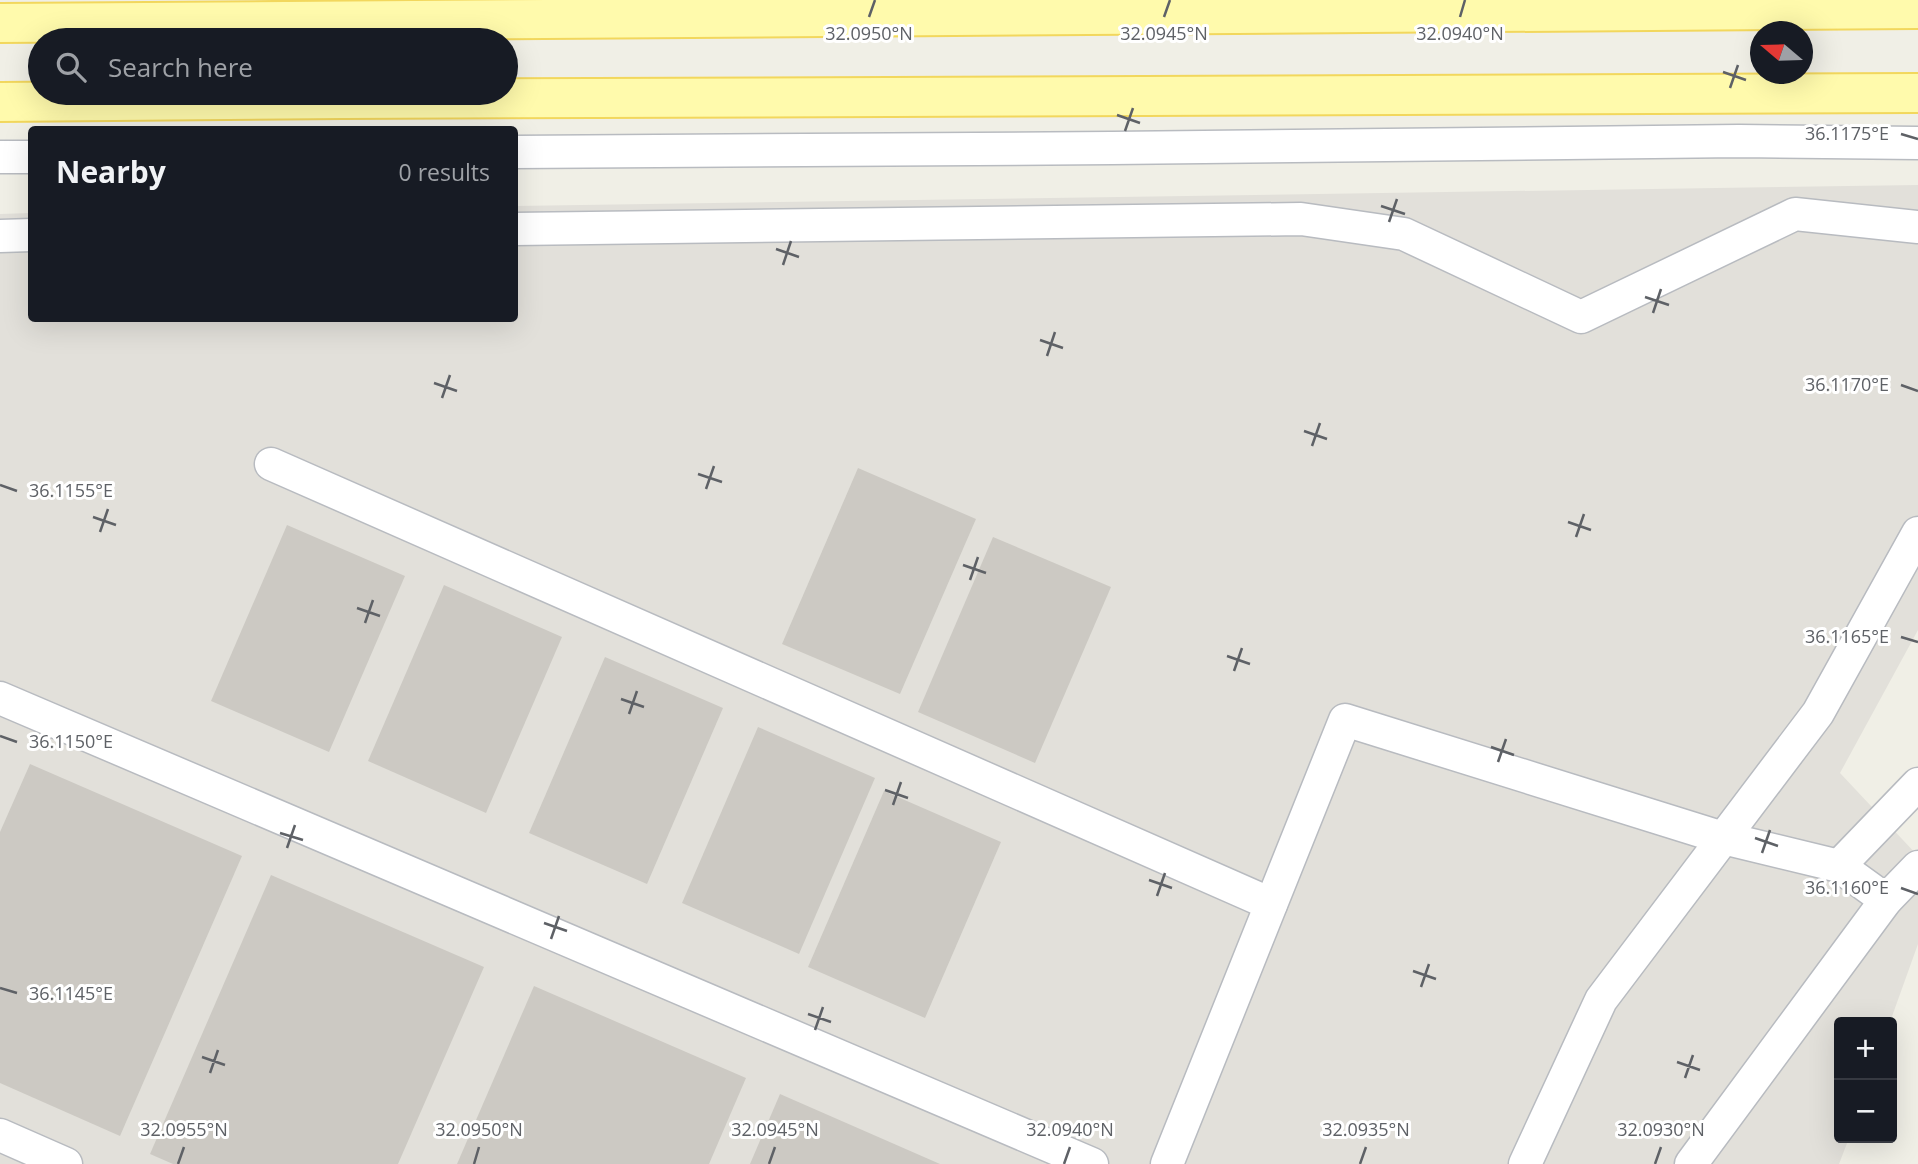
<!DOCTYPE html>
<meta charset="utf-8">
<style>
:root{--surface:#171b24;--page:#20242c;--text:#f1f3f6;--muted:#9ea1a6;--line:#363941}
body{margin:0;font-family:"Open Sans",sans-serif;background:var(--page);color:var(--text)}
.controls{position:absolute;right:21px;bottom:21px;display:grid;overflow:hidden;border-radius:7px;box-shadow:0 7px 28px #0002}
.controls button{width:63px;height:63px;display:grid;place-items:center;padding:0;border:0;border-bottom:2px solid var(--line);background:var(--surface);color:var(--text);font:35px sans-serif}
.compass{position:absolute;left:1750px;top:21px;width:63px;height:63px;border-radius:50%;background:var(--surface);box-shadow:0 7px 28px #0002;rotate:289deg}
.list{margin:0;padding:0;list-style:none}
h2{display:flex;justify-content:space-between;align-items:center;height:91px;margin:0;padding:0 28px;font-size:30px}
h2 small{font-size:23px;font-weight:400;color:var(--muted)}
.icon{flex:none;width:38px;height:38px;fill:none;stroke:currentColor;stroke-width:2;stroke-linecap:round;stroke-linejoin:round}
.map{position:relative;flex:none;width:1918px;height:1164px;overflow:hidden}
.search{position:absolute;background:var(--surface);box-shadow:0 7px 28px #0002;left:28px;top:28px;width:490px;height:77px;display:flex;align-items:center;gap:18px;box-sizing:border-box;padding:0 24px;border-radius:38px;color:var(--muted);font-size:26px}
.panel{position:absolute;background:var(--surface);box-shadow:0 7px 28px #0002;left:28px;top:126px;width:490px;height:196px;border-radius:7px}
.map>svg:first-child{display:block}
</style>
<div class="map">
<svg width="1918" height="1164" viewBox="0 0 1918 1164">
<rect width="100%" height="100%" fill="#f0efe6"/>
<!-- industrial -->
<polygon fill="#e2e0da" points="1918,185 1918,630 1840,773 1918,856 1918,944 1890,1022 1839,1022 1839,1138 1849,1138 1839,1164 0,1164 0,214 31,213 32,318 514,318 515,206"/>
<!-- building -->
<g fill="#ccc9c3">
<polygon points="858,468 976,519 900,694 782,644"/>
<polygon points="287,525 405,576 329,752 211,701"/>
<polygon points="993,537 1111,587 1035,763 918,712"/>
<polygon points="444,585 562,637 486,813 368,761"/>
<polygon points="605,657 723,708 647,884 529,833"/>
<polygon points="758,727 875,778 799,954 682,903"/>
<polygon points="30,764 242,856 120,1136 0,1083 0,832"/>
<polygon points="884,791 1001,842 925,1018 808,967"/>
<polygon points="271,875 484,967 398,1164 173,1164 150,1154"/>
<polygon points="534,986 746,1078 709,1164 457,1164"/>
<polygon points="780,1094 940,1164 750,1164"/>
</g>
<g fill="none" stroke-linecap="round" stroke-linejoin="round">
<defs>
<g id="minor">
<polyline points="514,152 1112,148 1739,141 1918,143"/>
<polyline points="0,157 32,157"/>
<polyline points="514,229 1301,219 1404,234 1581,317 1795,214 1918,227"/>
<polyline points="0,236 32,235"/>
<polyline points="271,464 1271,904"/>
<polyline points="0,698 1092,1164"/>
<polyline points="1839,866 1918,784"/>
<polyline points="0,1135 66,1164"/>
<polyline points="1167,1164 1345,720 1723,838 1839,866 1886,900"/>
<polyline points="1525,1164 1601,1000 1818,713 1918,533"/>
<polyline points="1691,1164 1886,900 1918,867"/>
</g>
<g id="major">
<polyline points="0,23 1918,9"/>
<polyline points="0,102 342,99 1918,93"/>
</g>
</defs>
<!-- minor casing -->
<use href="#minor" stroke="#b8bbc0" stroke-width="35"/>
<!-- major casing -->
<use href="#major" stroke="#f2d75d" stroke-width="42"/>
<!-- minor -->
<use href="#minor" stroke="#fff" stroke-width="32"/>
<!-- major -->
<use href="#major" stroke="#fffaac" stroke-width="38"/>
</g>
<!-- ticks -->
<path fill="none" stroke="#5e6166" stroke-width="2.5" d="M869,17L875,0M1164,17L1170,0M1460,17L1465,0M1723,72L1746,80M1730,88L1738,65M1117,115L1140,123M1125,131L1133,108M1901,134L1918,139M1381,206L1405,214M1389,222L1397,199M776,249L799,257M783,265L791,241M1645,297L1669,305M1653,313L1661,289M1040,340L1063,348M1047,356L1055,332M434,383L457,391M1901,385L1918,391M442,398L450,375M1304,431L1327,439M1312,446L1320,423M698,474L722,482M0,485L17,491M706,489L714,466M93,517L116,525M1568,522L1591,530M100,532L108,509M1576,537L1584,514M963,565L986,573M970,580L978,557M357,608L380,616M365,623L373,600M1901,637L1918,642M1227,656L1250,664M1234,671L1242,648M621,699L644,707M629,714L637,691M0,736L17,742M1491,747L1514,755M1498,762L1506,739M885,790L908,798M893,805L901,782M280,833L303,840M1755,838L1778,846M287,848L295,825M1762,853L1770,830M1149,880L1172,888M1901,888L1918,894M1157,896L1165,873M544,923L567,931M551,939L559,916M1413,971L1436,979M1421,987L1429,964M0,988L17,993M808,1014L831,1022M815,1030L823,1007M202,1057L225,1065M1677,1062L1700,1070M210,1073L218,1050M1685,1078L1693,1055M178,1164L184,1147M474,1164L479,1147M769,1164L775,1147M1064,1164L1070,1147M1360,1164L1366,1147M1655,1164L1661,1147"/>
<g font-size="18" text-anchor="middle" fill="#5e6166" stroke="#fff" stroke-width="6" stroke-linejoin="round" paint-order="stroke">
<text x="869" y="40">32.0950°N</text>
<text x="1164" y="40">32.0945°N</text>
<text x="1460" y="40">32.0940°N</text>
<text x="1847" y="140">36.1175°E</text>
<text x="1847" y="391">36.1170°E</text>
<text x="71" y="497">36.1155°E</text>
<text x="1847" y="643">36.1165°E</text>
<text x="71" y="748">36.1150°E</text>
<text x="1847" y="894">36.1160°E</text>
<text x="71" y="1000">36.1145°E</text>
<text x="184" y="1136">32.0955°N</text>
<text x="479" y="1136">32.0950°N</text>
<text x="775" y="1136">32.0945°N</text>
<text x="1070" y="1136">32.0940°N</text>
<text x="1366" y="1136">32.0935°N</text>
<text x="1661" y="1136">32.0930°N</text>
</g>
</svg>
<div class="controls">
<button>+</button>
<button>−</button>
</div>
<svg class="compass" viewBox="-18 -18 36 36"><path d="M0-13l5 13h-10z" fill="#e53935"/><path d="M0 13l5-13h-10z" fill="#9ea1a6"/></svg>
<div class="search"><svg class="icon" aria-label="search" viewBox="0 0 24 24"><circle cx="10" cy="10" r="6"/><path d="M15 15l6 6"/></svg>Search here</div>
<section class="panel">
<h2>Nearby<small>0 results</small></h2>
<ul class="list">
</ul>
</section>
</div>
